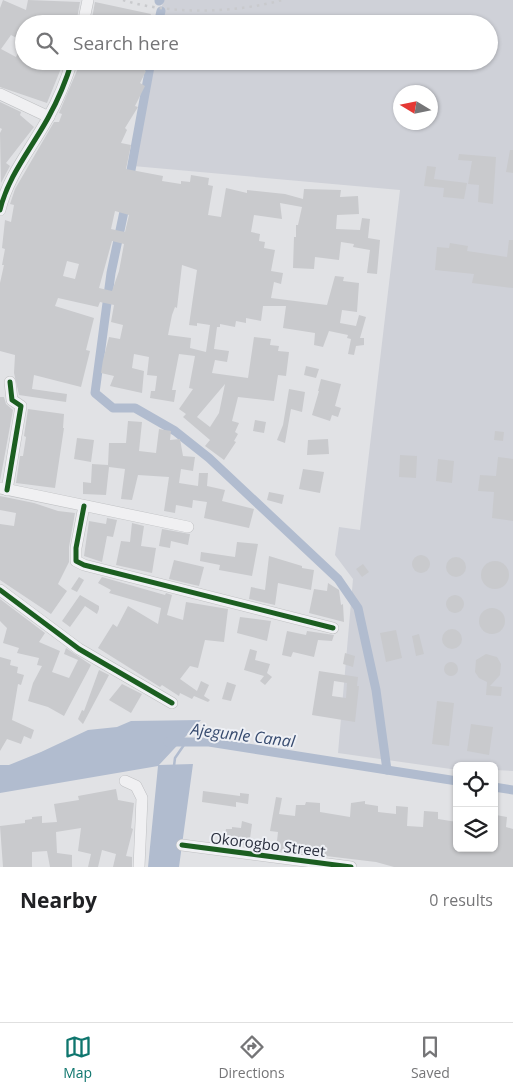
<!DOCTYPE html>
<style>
:root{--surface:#fff;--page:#f2f2f2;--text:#202124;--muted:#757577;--line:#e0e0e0;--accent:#0f766e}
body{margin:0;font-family:"Open Sans",sans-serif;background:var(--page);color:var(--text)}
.controls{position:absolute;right:15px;bottom:15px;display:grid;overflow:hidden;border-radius:8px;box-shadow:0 1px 4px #0004}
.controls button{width:45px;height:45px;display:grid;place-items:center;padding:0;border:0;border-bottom:1px solid var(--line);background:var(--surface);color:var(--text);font:25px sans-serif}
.compass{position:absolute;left:393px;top:85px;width:45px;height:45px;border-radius:50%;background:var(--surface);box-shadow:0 1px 4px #0004;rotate:280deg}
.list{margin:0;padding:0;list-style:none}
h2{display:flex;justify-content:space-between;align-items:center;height:65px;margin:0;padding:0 20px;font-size:21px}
h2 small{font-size:16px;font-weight:400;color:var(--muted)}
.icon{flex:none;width:28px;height:28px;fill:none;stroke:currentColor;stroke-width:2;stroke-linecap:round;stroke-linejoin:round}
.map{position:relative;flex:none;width:513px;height:867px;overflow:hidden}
.search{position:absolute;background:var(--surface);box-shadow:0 1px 4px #0004;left:15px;right:15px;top:15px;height:55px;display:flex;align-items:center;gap:12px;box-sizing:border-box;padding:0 18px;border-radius:28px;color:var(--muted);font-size:19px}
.sheet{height:155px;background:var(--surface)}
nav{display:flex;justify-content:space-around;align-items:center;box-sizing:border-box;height:70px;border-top:1px solid var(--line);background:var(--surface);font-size:14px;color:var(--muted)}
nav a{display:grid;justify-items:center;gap:2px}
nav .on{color:var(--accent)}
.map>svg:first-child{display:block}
</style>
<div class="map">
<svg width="513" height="867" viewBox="0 0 513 867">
<rect width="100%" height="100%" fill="#e1e2e5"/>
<!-- built -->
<path fill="#cfd1d8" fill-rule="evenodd" d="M163,0H513V771L494,770V766H457V769H451L338,753L353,579L335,555L339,527L360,530L400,190L133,166L152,61H489V24H159ZM400,92H430V122H400Z"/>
<!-- water -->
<polygon fill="#b1bccf" points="201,720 159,765 193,764 179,867 148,867 158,766 0,793 0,765 9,765 41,752 88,730 117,727 131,721"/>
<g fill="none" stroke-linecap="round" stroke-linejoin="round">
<!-- stream -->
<polyline stroke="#b1bccf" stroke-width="2.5" points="174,766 175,758 186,742"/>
<!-- canal -->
<g stroke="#b1bccf" stroke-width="9">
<polyline points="159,1 160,0"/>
<polyline points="158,24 161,11"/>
<polyline points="129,181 151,61"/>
<polyline points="126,202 111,273 95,393 113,408 135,408 175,431 209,458 338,579 358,608 376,690 387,770"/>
<polyline points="168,742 209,742 457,781"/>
<polyline points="494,787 513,790"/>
</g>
</g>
<!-- building -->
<g fill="#c9cacd" fill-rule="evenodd">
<path d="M3,0L26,10L28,0L80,2L76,24H24V61H64L47,103L0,87V8ZM11,35L24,42L16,57L1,49Z"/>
<polygon points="95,2 151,14 148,24 91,24"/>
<path d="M81,61H141L139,67L146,71L140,83L145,86L135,106L138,107L125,128L127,130L121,143L131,145L126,169L163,176L162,181L181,184V181L190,182L191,175L209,178L208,185L213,186L208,215L221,217L226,188L247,193V190L285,194L303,199L304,189L341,190L340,197L358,196L359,214L337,215L336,229L360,230L362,218L370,219L368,238L380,240L377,274L367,273L370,250L353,247L354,244L341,242L339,260L315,257L314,269L293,268L294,237H296V225H298L302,207L280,203L282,219L254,215L251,232L260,234L259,241L265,242L264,248L275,250L271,271L283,273L281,284L274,282L271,298L327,305L335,276L344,277L343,281L359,283L357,312L342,310L340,323L356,326L359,315L366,317L360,338H364V345L356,346L354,355L348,354L351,339L347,338L348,335L329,331L323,347L314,345L315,333L283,328L286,306H263L261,321L246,318V323L236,321L235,327L220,324V327H217L214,349L229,351L227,362L215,360L212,373L248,378L254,337L271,339L270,345L279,346L278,351L289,352L286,376L278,375L274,401L238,397L232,421L239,423L235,432L238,434L234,441L236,442L224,460L205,446L210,440L183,417L186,414L179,409L193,389L189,388L195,356L179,354L172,390H176L174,402L150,398L151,391H155L157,376L147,375L149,357L134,354L132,368L144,371L142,393L110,386L114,376L101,373L103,360L109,337L120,339L123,325L111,322L114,305L100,302L98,307L58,298L55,306L94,318L86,350L90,351L81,387L34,375L32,389L67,394L66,402L19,395L14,373L15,355L0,351V283L4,265H2L5,249L2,248L5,220L11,222L14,205L10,204L15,189L54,122H59L62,114L59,113ZM115,211L129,215L125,232L111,229ZM112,241L124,244L119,271L112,291L99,288ZM67,261L79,264L75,279L63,276ZM182,265L197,270L189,325L197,326V323L210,325L206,352L190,348L191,338L168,335L172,315L175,307L177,308ZM225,384L219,413L210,427L197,417Z"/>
<polygon points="0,102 21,112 20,115 34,127 6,163 10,166 1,183 0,133 2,129 0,128"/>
<polygon points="510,150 513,150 513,173 506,172"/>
<polygon points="459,154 496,157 493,204 478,202 479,185 468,184 472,161 458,160"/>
<polygon points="427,166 436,167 434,179 467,183 464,199 443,197 444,188 424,186"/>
<polygon points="509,240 513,240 513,288 472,283 474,274 435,270 437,247 449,248 450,243 468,246 467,251 507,257"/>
<polygon points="306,366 319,369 316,378 304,375"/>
<polygon points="321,379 341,384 335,406 341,408 338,417 332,415 330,421 312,415 319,391 318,391"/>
<polygon points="289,389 305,392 302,412 291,409 285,443 277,440 283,425"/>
<polygon points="0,397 4,397 6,404 13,410 0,481"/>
<polygon points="28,409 64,414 63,428 64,428 55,488 16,483 20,456 23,456 26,437 24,436"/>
<polygon points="255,420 266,422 264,433 253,431"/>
<polygon points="128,421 142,422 139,451 156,453 159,429 171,431 170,440 180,439 183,456 195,457 193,471 181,469 179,483 198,486 199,473 208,473 207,486 225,490 222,501 254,509 249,528 204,518 207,502 193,500 192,508 176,505 175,513 164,511 169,477 138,475 132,500 121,499 125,469 109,467 106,495 83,494 83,482 91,483 92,464 108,465 109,443 126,443"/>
<polygon points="495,431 504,432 503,441 494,440"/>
<polygon points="77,438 94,440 91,462 74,459"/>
<polygon points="328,439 329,454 307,455 308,440"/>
<polygon points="400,455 417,456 416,478 399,477"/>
<polygon points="498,457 513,459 513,521 492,518 494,492 478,491 480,475 496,476"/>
<polygon points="438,459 454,461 452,483 436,481"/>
<polygon points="303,469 324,472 320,493 299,489"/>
<polygon points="269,492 284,495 282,504 267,500"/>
<polygon points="0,496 34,503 58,511 75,513 69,547 69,562 58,584 67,591 51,614 0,580 0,524 14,526 16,513 0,510"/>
<polygon points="107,518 117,520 113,537 107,536 102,562 84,556 89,521 106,524"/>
<polygon points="132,523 144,526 141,546 156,548 152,573 116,565 121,541 130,542"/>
<polygon points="162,529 190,534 188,545 171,541 170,548 159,546"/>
<polygon points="237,542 258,544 252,576 219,570 220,565 200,561 201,552 235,557"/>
<circle cx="421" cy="564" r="9"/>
<polygon points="269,556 302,566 302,568 314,570 311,590 278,583 275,605 249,599 251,587 265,590"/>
<circle cx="456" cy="567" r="10"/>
<polygon points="174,560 204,567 199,586 169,579"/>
<circle cx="495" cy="575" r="14"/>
<polygon points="363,564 369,572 362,577 356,569"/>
<polygon points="79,577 84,580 77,592 71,589"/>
<polygon points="102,577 165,595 166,593 172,595 167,615 183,620 186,602 228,609 224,642 205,640 198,668 190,666 180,679 197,691 201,681 209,685 204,696 210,700 208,702 194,696 192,699 180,693 179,696 162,685 160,687 98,648 113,624 117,627 128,606 158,624 161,608 109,593 111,590 98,583"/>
<polygon points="328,583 339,590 341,605 343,604 344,622 309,613 314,589 327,591"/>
<circle cx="455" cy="604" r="9"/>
<polygon points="80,595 99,606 99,609 97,614 85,606 70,627 62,621"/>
<polygon points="0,599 45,633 39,642 60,651 52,672 69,678 78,660 64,654 66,648 91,665 64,716 48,707 28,701 33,683 42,666 37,665 39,658 17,653 19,648 3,643 7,628 0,621"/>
<circle cx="492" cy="621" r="13"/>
<polygon points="240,617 271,621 267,641 237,633"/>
<circle cx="452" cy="639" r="10"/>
<polygon points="396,630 402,658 386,662 380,633"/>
<polygon points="287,631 306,635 307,631 334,635 332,641 318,640 314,657 293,652 291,657 282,655"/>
<polygon points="419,634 424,654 416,656 412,636"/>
<polygon points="250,649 257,651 255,660 270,664 267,673 272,677 265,685 260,681 264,676 244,670"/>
<polygon points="345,653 355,656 353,667 343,664"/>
<polygon points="486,654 497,657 501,664 500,675 490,686 502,687 501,696 486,695 487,682 479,678 475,672 476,660"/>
<polygon points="0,657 11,660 10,665 18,667 17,673 24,675 21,685 18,684 12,720 34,730 31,739 24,736 21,744 7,739 0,751"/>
<circle cx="451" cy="669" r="7"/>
<polygon points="99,670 109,675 83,724 78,719 82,710 84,711"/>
<path d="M319,671L358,677L357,686H359L355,722L312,715ZM334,681L347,683L346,698L332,696Z"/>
<polygon points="227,682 236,685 231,701 222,699"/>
<polygon points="122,684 142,694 131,713 109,700"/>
<polygon points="437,701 454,703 449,746 432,744"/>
<polygon points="471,724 493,727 489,755 467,751"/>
<polygon points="116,789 118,800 134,803 131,828 133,829 126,856 132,857 132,867 113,867 116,854 102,850 98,867 88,867 91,854 78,851 81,828 56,832 57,853 72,855 72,867 50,867 47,851 32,852 32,867 3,867 0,826 25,823 25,820 32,819 32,817 42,816 42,823 57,822 54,804 79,800 78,796"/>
<polygon points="203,791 240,796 240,793 249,794 248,804 236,802 236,807 202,802"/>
<polygon points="276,797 282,798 279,814 295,816 296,805 305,805 306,802 320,803 320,812 350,817 351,803 365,801 365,804 378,806 378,812 396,814 396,806 408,807 407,826 423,827 424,811 438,812 438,819 457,822 457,848 494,848 496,815 507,817 506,827 513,829 513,867 394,867 376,862 276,850 278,832 270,831"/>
<polygon points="242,821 252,824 249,846 224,843 226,829 232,829 232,827 241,828"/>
</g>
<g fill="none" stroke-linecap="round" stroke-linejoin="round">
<defs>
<g id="minor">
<polyline points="83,24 88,0"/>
<polyline points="0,94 49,117"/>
<path d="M0,210C8,176 31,149 48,118C58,100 66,81 72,61"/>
<polyline points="0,488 188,527"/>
<polyline points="7,490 21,406 12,400 10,382"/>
<polyline points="84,506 76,548 76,561 84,565 333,628"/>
<polyline points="0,590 79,649 172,703"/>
<polyline points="125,781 136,786 142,798 139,867"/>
<polyline points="182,845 351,867"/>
</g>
</defs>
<!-- minor casing -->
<use href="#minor" stroke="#bfc0c3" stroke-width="12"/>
<!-- minor -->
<use href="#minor" stroke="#f0f0f2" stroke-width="11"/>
<!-- rail -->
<path stroke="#c9cacd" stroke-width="2.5" stroke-dasharray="2.5 5" stroke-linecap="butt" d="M123,0C170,15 236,13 282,0"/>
<defs>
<g id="cycleway">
<path d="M0,210C8,176 31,149 48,118C58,100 66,81 72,61"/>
<polyline points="7,490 21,406 12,400 10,382"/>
<polyline points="84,506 76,548 76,561 84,565 333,628"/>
<polyline points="0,590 79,649 172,703"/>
<polyline points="182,845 351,867"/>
</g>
</defs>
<!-- cycleway casing -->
<use href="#cycleway" stroke="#eef0f5" stroke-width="8"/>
<!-- cycleway -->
<use href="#cycleway" stroke="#1b5e20" stroke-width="5"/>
</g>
<g text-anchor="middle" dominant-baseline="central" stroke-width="4" stroke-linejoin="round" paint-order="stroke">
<!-- street labels -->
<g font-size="15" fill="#292e3d" stroke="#eef0f5">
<text transform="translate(268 844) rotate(7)">Okorogbo Street</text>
</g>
<!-- water labels -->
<g font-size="16" font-style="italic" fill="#364a6e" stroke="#eef0f5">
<text transform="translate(243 735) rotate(7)">Ajegunle Canal</text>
</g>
</g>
</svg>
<div class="controls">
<button><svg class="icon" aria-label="locate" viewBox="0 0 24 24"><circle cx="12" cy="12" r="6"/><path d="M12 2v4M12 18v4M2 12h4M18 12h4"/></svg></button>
<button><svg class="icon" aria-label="layers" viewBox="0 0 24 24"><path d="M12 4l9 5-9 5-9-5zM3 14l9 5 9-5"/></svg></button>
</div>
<svg class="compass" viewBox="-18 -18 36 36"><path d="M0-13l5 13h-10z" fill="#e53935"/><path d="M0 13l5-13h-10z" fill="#757577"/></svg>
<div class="search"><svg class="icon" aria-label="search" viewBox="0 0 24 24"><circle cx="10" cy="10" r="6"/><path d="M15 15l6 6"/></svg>Search here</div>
</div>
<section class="sheet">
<h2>Nearby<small>0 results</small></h2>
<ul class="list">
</ul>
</section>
<nav>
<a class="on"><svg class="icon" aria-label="map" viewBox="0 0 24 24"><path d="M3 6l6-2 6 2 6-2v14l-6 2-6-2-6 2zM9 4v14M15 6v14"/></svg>Map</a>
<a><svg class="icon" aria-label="directions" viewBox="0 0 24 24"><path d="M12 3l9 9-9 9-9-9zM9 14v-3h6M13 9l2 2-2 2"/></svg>Directions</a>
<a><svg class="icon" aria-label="saved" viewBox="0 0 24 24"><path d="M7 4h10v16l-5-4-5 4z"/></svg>Saved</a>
</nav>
